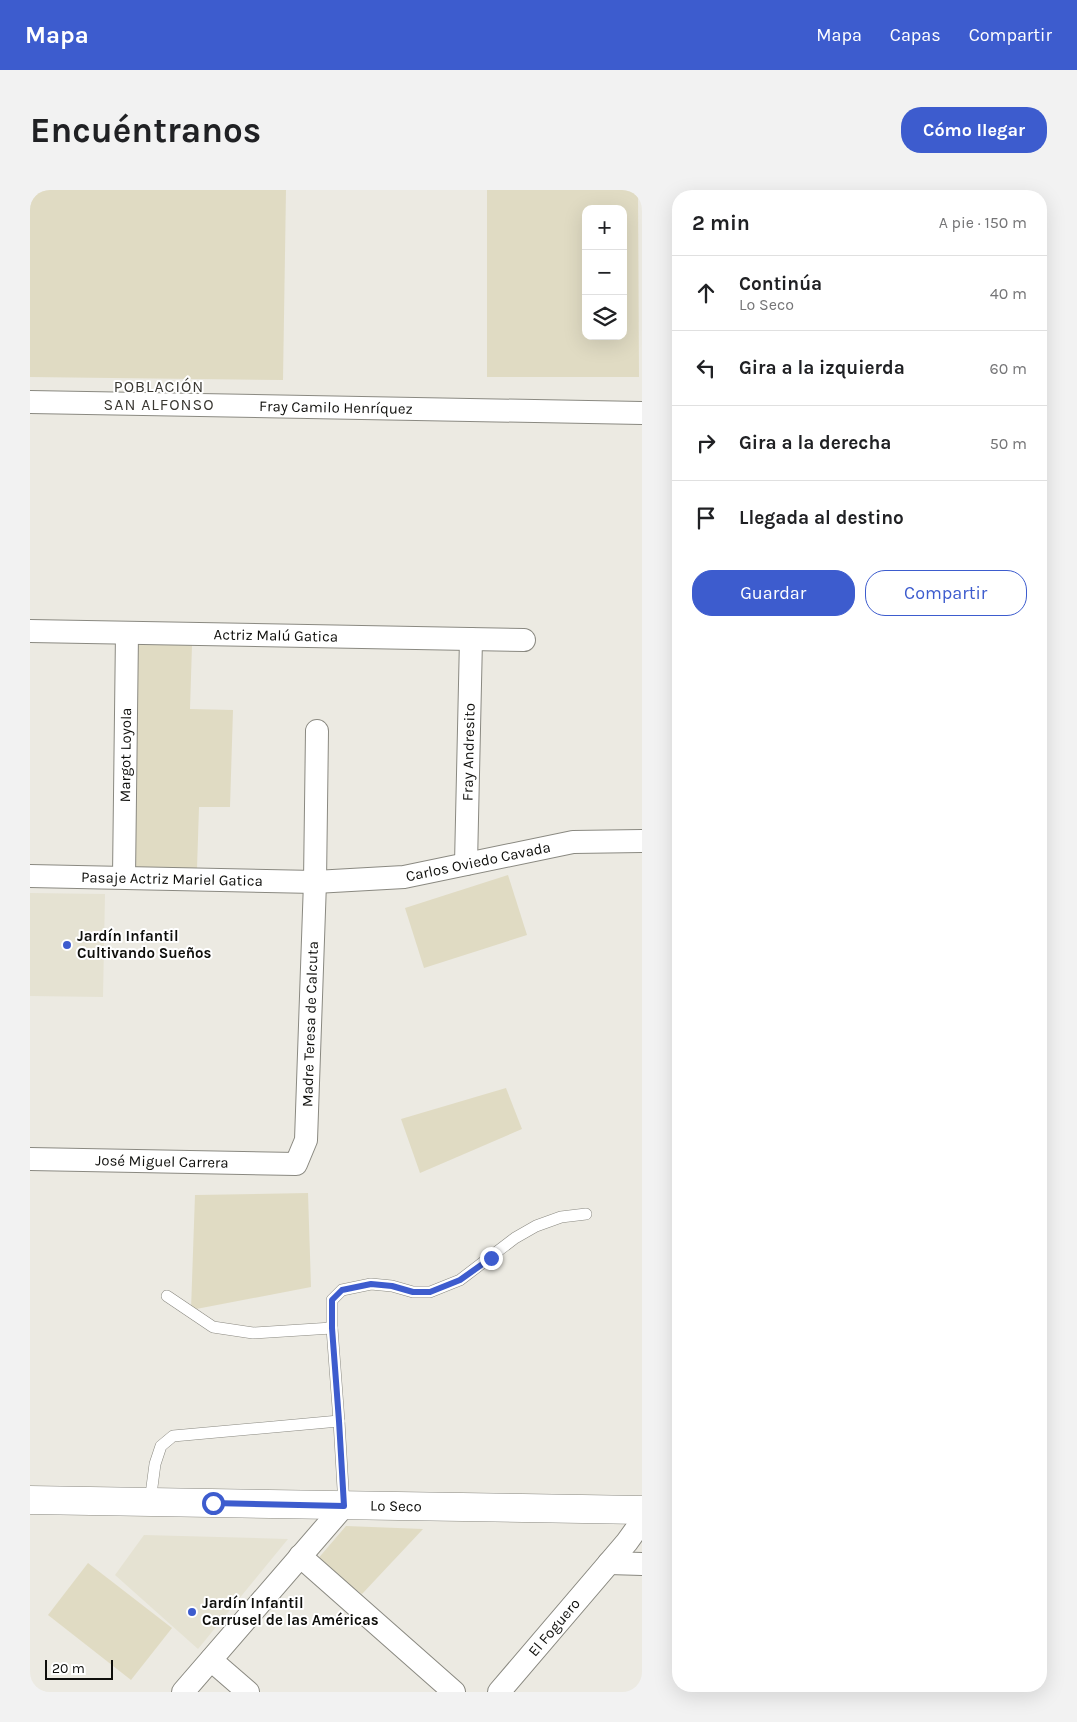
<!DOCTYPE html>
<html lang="es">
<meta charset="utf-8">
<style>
:root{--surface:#fff;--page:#f2f2f2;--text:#202124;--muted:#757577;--line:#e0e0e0;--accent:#3d5cce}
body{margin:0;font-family:Karla,sans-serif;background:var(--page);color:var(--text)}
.controls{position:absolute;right:15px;top:15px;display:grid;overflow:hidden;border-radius:10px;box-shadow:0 5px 20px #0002}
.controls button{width:45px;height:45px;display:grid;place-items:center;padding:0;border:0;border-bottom:1px solid var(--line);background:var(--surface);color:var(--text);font:25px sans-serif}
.scale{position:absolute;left:15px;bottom:12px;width:68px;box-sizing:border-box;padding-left:5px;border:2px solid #0f0f0c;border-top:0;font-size:14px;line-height:18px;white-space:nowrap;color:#0f0f0c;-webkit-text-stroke:4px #fff;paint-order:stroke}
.stop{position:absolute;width:15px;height:15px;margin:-11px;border:4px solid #3d5cce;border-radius:50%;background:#fff}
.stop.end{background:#3d5cce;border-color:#fff;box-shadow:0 1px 5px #0008}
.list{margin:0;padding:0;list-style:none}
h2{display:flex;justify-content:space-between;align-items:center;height:65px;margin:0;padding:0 20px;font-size:21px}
h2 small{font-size:16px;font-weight:400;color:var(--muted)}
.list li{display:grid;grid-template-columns:32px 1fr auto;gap:15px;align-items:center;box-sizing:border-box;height:75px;padding:0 20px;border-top:1px solid var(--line)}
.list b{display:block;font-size:19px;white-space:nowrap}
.list p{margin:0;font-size:16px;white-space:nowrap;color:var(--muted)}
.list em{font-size:16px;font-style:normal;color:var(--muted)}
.actions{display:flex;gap:10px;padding:15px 20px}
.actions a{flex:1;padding:11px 0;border:1px solid var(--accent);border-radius:20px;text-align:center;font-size:18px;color:var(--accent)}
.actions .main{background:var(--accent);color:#fff}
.icon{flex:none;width:28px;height:28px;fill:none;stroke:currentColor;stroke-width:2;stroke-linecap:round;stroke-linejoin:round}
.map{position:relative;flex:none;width:612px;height:1502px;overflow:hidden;border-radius:20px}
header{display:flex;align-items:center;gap:30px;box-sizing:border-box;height:70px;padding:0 25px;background:var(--accent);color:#fff}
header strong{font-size:24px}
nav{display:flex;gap:28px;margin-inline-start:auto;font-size:18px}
.intro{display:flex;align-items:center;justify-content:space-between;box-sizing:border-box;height:120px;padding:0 30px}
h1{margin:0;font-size:35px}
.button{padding:12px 22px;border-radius:20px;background:var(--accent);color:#fff;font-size:18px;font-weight:700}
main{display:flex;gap:30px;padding:0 30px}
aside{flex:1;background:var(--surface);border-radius:20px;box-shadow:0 5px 20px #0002}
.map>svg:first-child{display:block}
</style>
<header>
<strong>Mapa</strong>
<nav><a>Mapa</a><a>Capas</a><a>Compartir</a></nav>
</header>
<div class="intro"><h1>Encuéntranos</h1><a class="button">Cómo llegar</a></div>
<main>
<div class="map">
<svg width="612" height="1502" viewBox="0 0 612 1502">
<rect width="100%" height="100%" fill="#eceae2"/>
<!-- built -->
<g fill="#e5e2d2">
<polygon points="0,703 75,704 73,807 0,806"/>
<polygon points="114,1345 258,1349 168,1459 85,1385"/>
</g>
<!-- green -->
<g fill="#e0dbc3" fill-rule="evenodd">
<polygon points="0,0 256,0 253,190 0,187"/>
<path d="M457,0H608L609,187H457ZM556,19H593V146H556Z"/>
<polygon points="108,453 162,455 160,519 203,520 200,617 169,617 167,679 101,677"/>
<polygon points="478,685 497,745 394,778 375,718"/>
<polygon points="476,898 492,939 390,983 371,929"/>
<polygon points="278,1003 281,1097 161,1120 165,1005"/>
<polygon points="316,1336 393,1339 332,1404 286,1371"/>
<polygon points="58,1373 142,1438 101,1490 18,1425"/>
</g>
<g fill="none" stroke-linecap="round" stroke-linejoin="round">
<defs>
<g id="lane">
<polyline points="137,1106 183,1137 223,1143 302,1138"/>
<polyline points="120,1312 125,1274 131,1256 143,1246 309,1231"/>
<polyline points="314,1316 309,1231 302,1138 302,1110 312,1100 341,1094 362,1096 383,1102 400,1102 430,1090 485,1048 506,1036 531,1027 556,1024"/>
</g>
<g id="street">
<path id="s1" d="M0,212L612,223"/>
<path id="s2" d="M0,441L494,450"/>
<path id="s3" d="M436,674L441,449"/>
<path id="s4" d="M0,686L285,692L374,687L543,652L612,651"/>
<path id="s5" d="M94,687L97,443"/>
<path id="s6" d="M0,969L266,974L276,950L285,692L287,541"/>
<polyline points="270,1366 424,1502"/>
<polyline points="579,1373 612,1374"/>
<polyline points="181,1470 218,1502"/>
<polyline points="153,1502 314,1316"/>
<path id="s7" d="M469,1502L597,1352L607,1338L612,1323"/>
</g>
<g id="secondary">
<path id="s8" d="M0,1310L612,1320"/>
</g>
</defs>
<!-- lane casing -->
<use href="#lane" stroke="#8a8981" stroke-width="12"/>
<!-- street casing -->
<use href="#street" stroke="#8a8981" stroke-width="24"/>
<!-- secondary casing -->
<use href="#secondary" stroke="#8a8981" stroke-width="29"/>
<!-- lane -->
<use href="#lane" stroke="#fff" stroke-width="11"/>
<!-- street -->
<use href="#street" stroke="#fff" stroke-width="22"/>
<!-- secondary -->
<use href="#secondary" stroke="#fff" stroke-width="28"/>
</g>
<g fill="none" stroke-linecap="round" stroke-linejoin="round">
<!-- route -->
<polyline stroke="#3d5cce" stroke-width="6" points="183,1313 314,1316 309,1231 302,1138 302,1110 312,1100 341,1094 362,1096 383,1102 400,1102 430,1090 461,1068"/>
</g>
<!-- markers -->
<g fill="#3d5cce" stroke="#fff" stroke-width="2">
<circle cx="37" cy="755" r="5"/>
<circle cx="162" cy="1422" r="5"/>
</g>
<g text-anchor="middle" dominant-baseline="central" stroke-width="4" stroke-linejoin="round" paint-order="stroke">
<!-- street labels -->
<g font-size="15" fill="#0f0f0c" stroke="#fff">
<text stroke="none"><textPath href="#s1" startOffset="306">Fray Camilo Henríquez</textPath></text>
<text stroke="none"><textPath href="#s2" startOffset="246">Actriz Malú Gatica</textPath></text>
<text stroke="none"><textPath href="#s3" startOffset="112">Fray Andresito</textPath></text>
<text stroke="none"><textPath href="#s5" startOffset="122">Margot Loyola</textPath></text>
<text stroke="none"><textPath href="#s4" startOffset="450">Carlos Oviedo Cavada</textPath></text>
<text stroke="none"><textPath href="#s4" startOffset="142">Pasaje Actriz Mariel Gatica</textPath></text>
<text stroke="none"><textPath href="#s6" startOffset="408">Madre Teresa de Calcuta</textPath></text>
<text stroke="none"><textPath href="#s6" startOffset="132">José Miguel Carrera</textPath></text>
<text stroke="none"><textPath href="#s8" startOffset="366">Lo Seco</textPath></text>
<text stroke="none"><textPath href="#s7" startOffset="85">El Foguero</textPath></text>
</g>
<!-- poi labels -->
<g font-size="15" font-weight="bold" fill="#0f0f0c" stroke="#fff" text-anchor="start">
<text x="47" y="746">Jardín Infantil<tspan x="47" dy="17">Cultivando Sueños</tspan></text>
<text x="172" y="1413">Jardín Infantil<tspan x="172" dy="17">Carrusel de las Américas</tspan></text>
</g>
<!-- neighbourhood labels -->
<g font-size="16" letter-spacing="1" fill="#393731" stroke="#fff">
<text x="129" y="196">POBLACIÓN<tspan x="129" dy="18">SAN ALFONSO</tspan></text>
</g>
</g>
</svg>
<div class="controls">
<button>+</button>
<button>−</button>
<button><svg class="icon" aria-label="layers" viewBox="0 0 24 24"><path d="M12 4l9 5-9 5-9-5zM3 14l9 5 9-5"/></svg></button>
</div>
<div class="scale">20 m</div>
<div class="stop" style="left:183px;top:1313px"></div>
<div class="stop end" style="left:461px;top:1068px"></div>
</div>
<aside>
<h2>2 min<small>A pie · 150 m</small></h2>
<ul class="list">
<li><svg class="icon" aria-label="ahead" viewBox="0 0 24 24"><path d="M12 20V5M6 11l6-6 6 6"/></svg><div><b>Continúa</b><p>Lo Seco</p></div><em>40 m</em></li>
<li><svg class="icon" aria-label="left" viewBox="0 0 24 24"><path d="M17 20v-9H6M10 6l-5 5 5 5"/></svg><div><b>Gira a la izquierda</b></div><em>60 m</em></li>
<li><svg class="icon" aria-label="right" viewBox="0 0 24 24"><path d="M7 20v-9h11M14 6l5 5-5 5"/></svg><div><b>Gira a la derecha</b></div><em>50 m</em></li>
<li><svg class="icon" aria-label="arrive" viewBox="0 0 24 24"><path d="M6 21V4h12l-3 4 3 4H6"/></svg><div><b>Llegada al destino</b></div></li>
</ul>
<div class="actions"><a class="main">Guardar</a><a>Compartir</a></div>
</aside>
</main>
